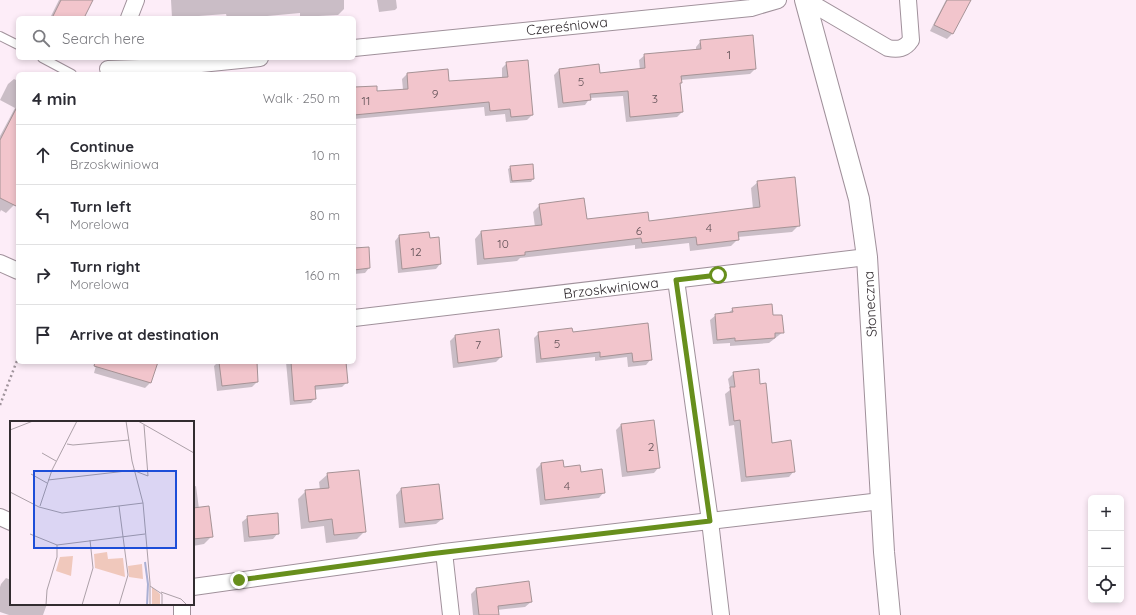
<!DOCTYPE html>
<meta charset="utf-8">
<style>
:root{--surface:#fff;--page:#f7f7f7;--text:#2b2b33;--muted:#7c7c81;--line:#e1e1e2}
body{margin:0;font-family:Quicksand,sans-serif;background:var(--page);color:var(--text)}
.controls{position:absolute;right:12px;bottom:12px;display:grid;overflow:hidden;border-radius:6px;box-shadow:0 2px 6px #0003}
.controls button{width:36px;height:36px;display:grid;place-items:center;padding:0;border:0;border-bottom:1px solid var(--line);background:var(--surface);color:var(--text);font:20px sans-serif}
.stop{position:absolute;width:12px;height:12px;margin:-9px;border:3px solid #678f1c;border-radius:50%;background:#fff}
.stop.end{background:#678f1c;border-color:#fff;box-shadow:0 1px 4px #0008}
.list{margin:0;padding:0;list-style:none}
h2{display:flex;justify-content:space-between;align-items:center;height:52px;margin:0;padding:0 16px;font-size:17px}
h2 small{font-size:13px;font-weight:400;color:var(--muted)}
.list li{display:grid;grid-template-columns:26px 1fr auto;gap:12px;align-items:center;box-sizing:border-box;height:60px;padding:0 16px;border-top:1px solid var(--line)}
.list b{display:block;font-size:15px;white-space:nowrap}
.list p{margin:0;font-size:13px;white-space:nowrap;color:var(--muted)}
.list em{font-size:13px;font-style:normal;color:var(--muted)}
.icon{flex:none;width:22px;height:22px;fill:none;stroke:currentColor;stroke-width:2;stroke-linecap:round;stroke-linejoin:round}
.map{position:relative;flex:none;width:1136px;height:615px;overflow:hidden}
.search{position:absolute;background:var(--surface);box-shadow:0 2px 6px #0003;left:16px;top:16px;width:340px;height:44px;display:flex;align-items:center;gap:10px;box-sizing:border-box;padding:0 14px;border-radius:6px;color:var(--muted);font-size:15px}
.panel{position:absolute;background:var(--surface);box-shadow:0 2px 6px #0003;left:16px;top:72px;width:340px;height:292px;border-radius:6px}
.map>svg:first-child{display:block}
</style>
<div class="map">
<svg width="1136" height="615" viewBox="0 0 1136 615">
<rect width="100%" height="100%" fill="#fdedf8"/>
<!-- shadow -->
<g fill="#0003">
<polygon points="59,0 92,0 83,18 50,18"/>
<polygon points="171,0 344,0 344,9 338,15 300,17 300,13 246,18 227,18 226,14 172,18"/>
<polygon points="377,0 396,0 397,8 395,10 379,12"/>
<polygon points="946,0 967,0 969,1 952,34 947,39 930,31"/>
<polygon points="701,41 755,69 750,74 681,80 679,84 682,112 677,117 626,122 623,96 590,98 585,105 558,108 554,75 559,70 599,74 640,70 639,60 645,55 696,50 696,47"/>
<polygon points="507,63 532,115 527,120 506,122 505,114 485,116 484,107 354,119 354,88 376,92 403,90 402,79 407,74 448,83 502,78 502,68"/>
<polygon points="14,79 18,81 18,157 0,145 0,136 15,108 0,100 8,84"/>
<polygon points="0,164 18,173 18,198 14,205 6,213 1,210 0,212"/>
<polygon points="532,165 533,179 531,182 510,183 508,169 511,167"/>
<polygon points="758,182 798,226 792,232 738,237 738,239 731,246 690,251 689,243 635,249 635,245 520,258 517,261 477,265 475,239 481,232 535,227 533,212 540,205 586,220 648,222 753,209 751,188"/>
<polygon points="399,236 440,264 436,269 398,273 395,241"/>
<polygon points="354,245 355,245 356,249 369,268 365,273 354,274"/>
<polygon points="733,309 773,316 783,332 769,343 730,346 730,343 713,344 710,320 716,315 728,313"/>
<polygon points="647,324 651,359 646,365 628,367 627,357 595,361 595,357 536,363 534,338 539,333 572,333"/>
<polygon points="455,336 501,357 496,362 453,368 450,341"/>
<polygon points="97,362 157,362 150,383 145,388 94,373"/>
<polygon points="218,362 256,362 257,382 252,387 217,391 214,366"/>
<polygon points="286,362 345,362 347,382 342,387 314,390 315,398 311,403 290,405"/>
<polygon points="734,373 759,385 772,444 794,471 789,477 741,482 734,425 729,426 725,394 730,390 728,379"/>
<polygon points="621,425 659,467 654,473 622,477 616,430"/>
<polygon points="562,461 563,468 580,473 604,492 599,498 540,505 536,469 541,464"/>
<polygon points="328,474 365,531 357,539 326,543 324,526 301,529 298,499 306,491 320,490 319,482"/>
<polygon points="196,486 199,509 212,536 204,544 193,546 193,487"/>
<polygon points="401,489 442,519 436,524 399,528 396,495"/>
<polygon points="248,517 278,533 273,539 244,542 242,522"/>
<polygon points="6,578 11,580 11,604 47,604 43,615 9,615 0,612 0,587 1,584"/>
<polygon points="476,589 531,602 525,607 497,610 498,615 473,615 471,594"/>
</g>
<!-- building -->
<g fill="#f2c5cc" stroke="#a69396">
<polygon points="61,0 93,0 84,18 52,18"/>
<polygon points="947,0 971,0 953,34 934,25"/>
<polygon points="753,35 756,69 681,76 682,83 680,83 683,112 630,117 628,91 590,94 591,100 563,103 559,69 599,64 600,73 645,68 644,54 701,49 700,40"/>
<polygon points="528,60 533,115 511,117 510,109 490,111 489,102 354,115 354,87 377,86 377,91 408,89 407,73 448,69 449,81 508,77 506,62"/>
<polygon points="18,105 18,207 0,198 0,140"/>
<polygon points="533,164 534,179 512,181 510,166"/>
<polygon points="795,177 800,226 738,232 739,240 697,245 696,237 642,243 641,238 525,252 525,255 484,259 481,231 542,225 539,204 584,198 587,219 648,212 649,221 760,207 757,181"/>
<polygon points="429,232 430,238 439,237 441,264 402,269 399,235"/>
<polygon points="369,247 370,268 354,270 354,248"/>
<polygon points="772,304 773,315 782,315 784,333 775,333 775,338 735,341 735,338 717,340 715,314 733,312 732,308"/>
<polygon points="648,323 652,360 633,362 632,353 600,357 600,352 541,359 538,332 572,328 573,332"/>
<polygon points="499,329 502,357 458,363 455,335"/>
<polygon points="95,362 158,362 151,383 94,366"/>
<polygon points="219,362 257,362 258,382 222,386"/>
<polygon points="291,362 346,362 348,383 315,386 316,399 294,401"/>
<polygon points="759,369 760,384 766,383 772,443 791,440 795,472 746,477 740,420 734,421 730,387 735,387 733,372"/>
<polygon points="654,420 660,468 627,472 621,424"/>
<polygon points="563,460 564,467 580,465 581,472 602,469 605,493 545,500 541,463"/>
<polygon points="359,470 366,532 334,535 332,519 309,522 305,490 329,488 327,473"/>
<polygon points="439,484 443,519 405,523 401,488"/>
<polygon points="209,506 213,537 193,539 193,508"/>
<polygon points="278,513 279,534 249,537 247,516"/>
<polygon points="529,581 532,602 498,606 499,615 479,615 476,588"/>
</g>
<g fill="none" stroke-linecap="round" stroke-linejoin="round">
<defs>
<g id="service">
<polyline points="0,36 18,45"/>
<polyline points="42,58 72,74"/>
</g>
<g id="minor">
<path d="M806,0L888,48C898,50 905,49 911,40L908,0"/>
<polyline points="129,18 136,0"/>
<polyline points="354,48 751,8 778,0"/>
<polyline points="108,69 171,67 260,58"/>
<polyline points="0,263 18,271"/>
<polyline points="676,280 710,521 721,615"/>
<polyline points="354,318 867,257"/>
<polyline points="0,517 11,522"/>
<polyline points="444,552 451,615"/>
<polyline points="193,587 444,552 881,501"/>
<polyline points="182,604 182,615"/>
</g>
<polyline id="tertiary" points="805,0 859,199 867,257 884,552 890,615"/>
</defs>
<!-- service casing -->
<use href="#service" stroke="#a0919b" stroke-width="10"/>
<!-- minor casing -->
<use href="#minor" stroke="#a0919b" stroke-width="18"/>
<!-- tertiary casing -->
<use href="#tertiary" stroke="#a0919b" stroke-width="22"/>
<!-- path -->
<polyline stroke="#9f939b" stroke-width="2.5" stroke-dasharray="2 3" stroke-linecap="butt" points="0,405 18,358"/>
<!-- service -->
<use href="#service" stroke="#fff" stroke-width="8"/>
<!-- minor -->
<use href="#minor" stroke="#fff" stroke-width="16"/>
<!-- tertiary -->
<use href="#tertiary" stroke="#fff" stroke-width="20"/>
</g>
<g fill="none" stroke-linecap="round" stroke-linejoin="round">
<!-- route -->
<polyline stroke="#678f1c" stroke-width="5" points="239,580 429,554 710,521 676,280 718,275"/>
</g>
<g text-anchor="middle" dominant-baseline="central" stroke-width="4" stroke-linejoin="round" paint-order="stroke">
<!-- number labels -->
<g font-size="12" fill="#625257">
<text x="729" y="54">1</text>
<text x="581" y="81">5</text>
<text x="435" y="93">9</text>
<text x="655" y="98">3</text>
<text x="366" y="100">11</text>
<text x="709" y="227">4</text>
<text x="639" y="230">6</text>
<text x="503" y="243">10</text>
<text x="416" y="251">12</text>
<text x="557" y="343">5</text>
<text x="478" y="344">7</text>
<text x="651" y="446">2</text>
<text x="567" y="485">4</text>
</g>
<!-- street labels -->
<g font-size="14" fill="#322c30" stroke="#fff">
<text transform="translate(567 26) rotate(-6)">Czereśniowa</text>
<text transform="translate(611 288) rotate(-7)">Brzoskwiniowa</text>
<text transform="translate(870 304) rotate(-93)">Słoneczna</text>
</g>
</g>
<!-- overview -->
<g transform="translate(10 421)">
<rect width="184" height="184" fill="#fdedf8"/>
<path d="M97,131L98,138L113,137L115,156L85,147L84,133ZM63,135L61,155L46,150L50,136ZM132,143L133,158L119,156L118,145ZM142,166L150,173V184H142Z" fill="#f0c8bc"/>
<path fill="none" stroke="#aaafd3" stroke-width="2" d="M135,141L138,163L137,184"/>
<path fill="none" stroke="#aca0a8" stroke-width="1" d="M116,0L122,40L133,82L140,162V184M128,0L184,32M0,9L23,0M57,23L63,24L119,19M32,32L46,40M125,50L138,55L134,4M21,53L37,62M38,59L125,49M0,71L29,86L52,92L133,82M30,85L42,49L67,0M109,85L118,154L109,184M20,113L47,124L135,113M140,165L152,173V184M151,171L171,178L177,184M36,184L37,169L47,136V124M72,184L83,147L80,119"/>
<path fill="#1d4ed8" fill-opacity="0.15" stroke="#1d4ed8" stroke-width="2" d="M24,50H166V127H24Z"/>
<rect width="184" height="184" fill="none" stroke="#322c30" stroke-width="2"/>
</g>
</svg>
<div class="controls">
<button>+</button>
<button>−</button>
<button><svg class="icon" aria-label="locate" viewBox="0 0 24 24"><circle cx="12" cy="12" r="6"/><path d="M12 2v4M12 18v4M2 12h4M18 12h4"/></svg></button>
</div>
<div class="stop" style="left:718px;top:275px"></div>
<div class="stop end" style="left:239px;top:580px"></div>
<div class="search"><svg class="icon" aria-label="search" viewBox="0 0 24 24"><circle cx="10" cy="10" r="6"/><path d="M15 15l6 6"/></svg>Search here</div>
<section class="panel">
<h2>4 min<small>Walk · 250 m</small></h2>
<ul class="list">
<li><svg class="icon" aria-label="ahead" viewBox="0 0 24 24"><path d="M12 20V5M6 11l6-6 6 6"/></svg><div><b>Continue</b><p>Brzoskwiniowa</p></div><em>10 m</em></li>
<li><svg class="icon" aria-label="left" viewBox="0 0 24 24"><path d="M17 20v-9H6M10 6l-5 5 5 5"/></svg><div><b>Turn left</b><p>Morelowa</p></div><em>80 m</em></li>
<li><svg class="icon" aria-label="right" viewBox="0 0 24 24"><path d="M7 20v-9h11M14 6l5 5-5 5"/></svg><div><b>Turn right</b><p>Morelowa</p></div><em>160 m</em></li>
<li><svg class="icon" aria-label="arrive" viewBox="0 0 24 24"><path d="M6 21V4h12l-3 4 3 4H6"/></svg><div><b>Arrive at destination</b></div></li>
</ul>
</section>
</div>
